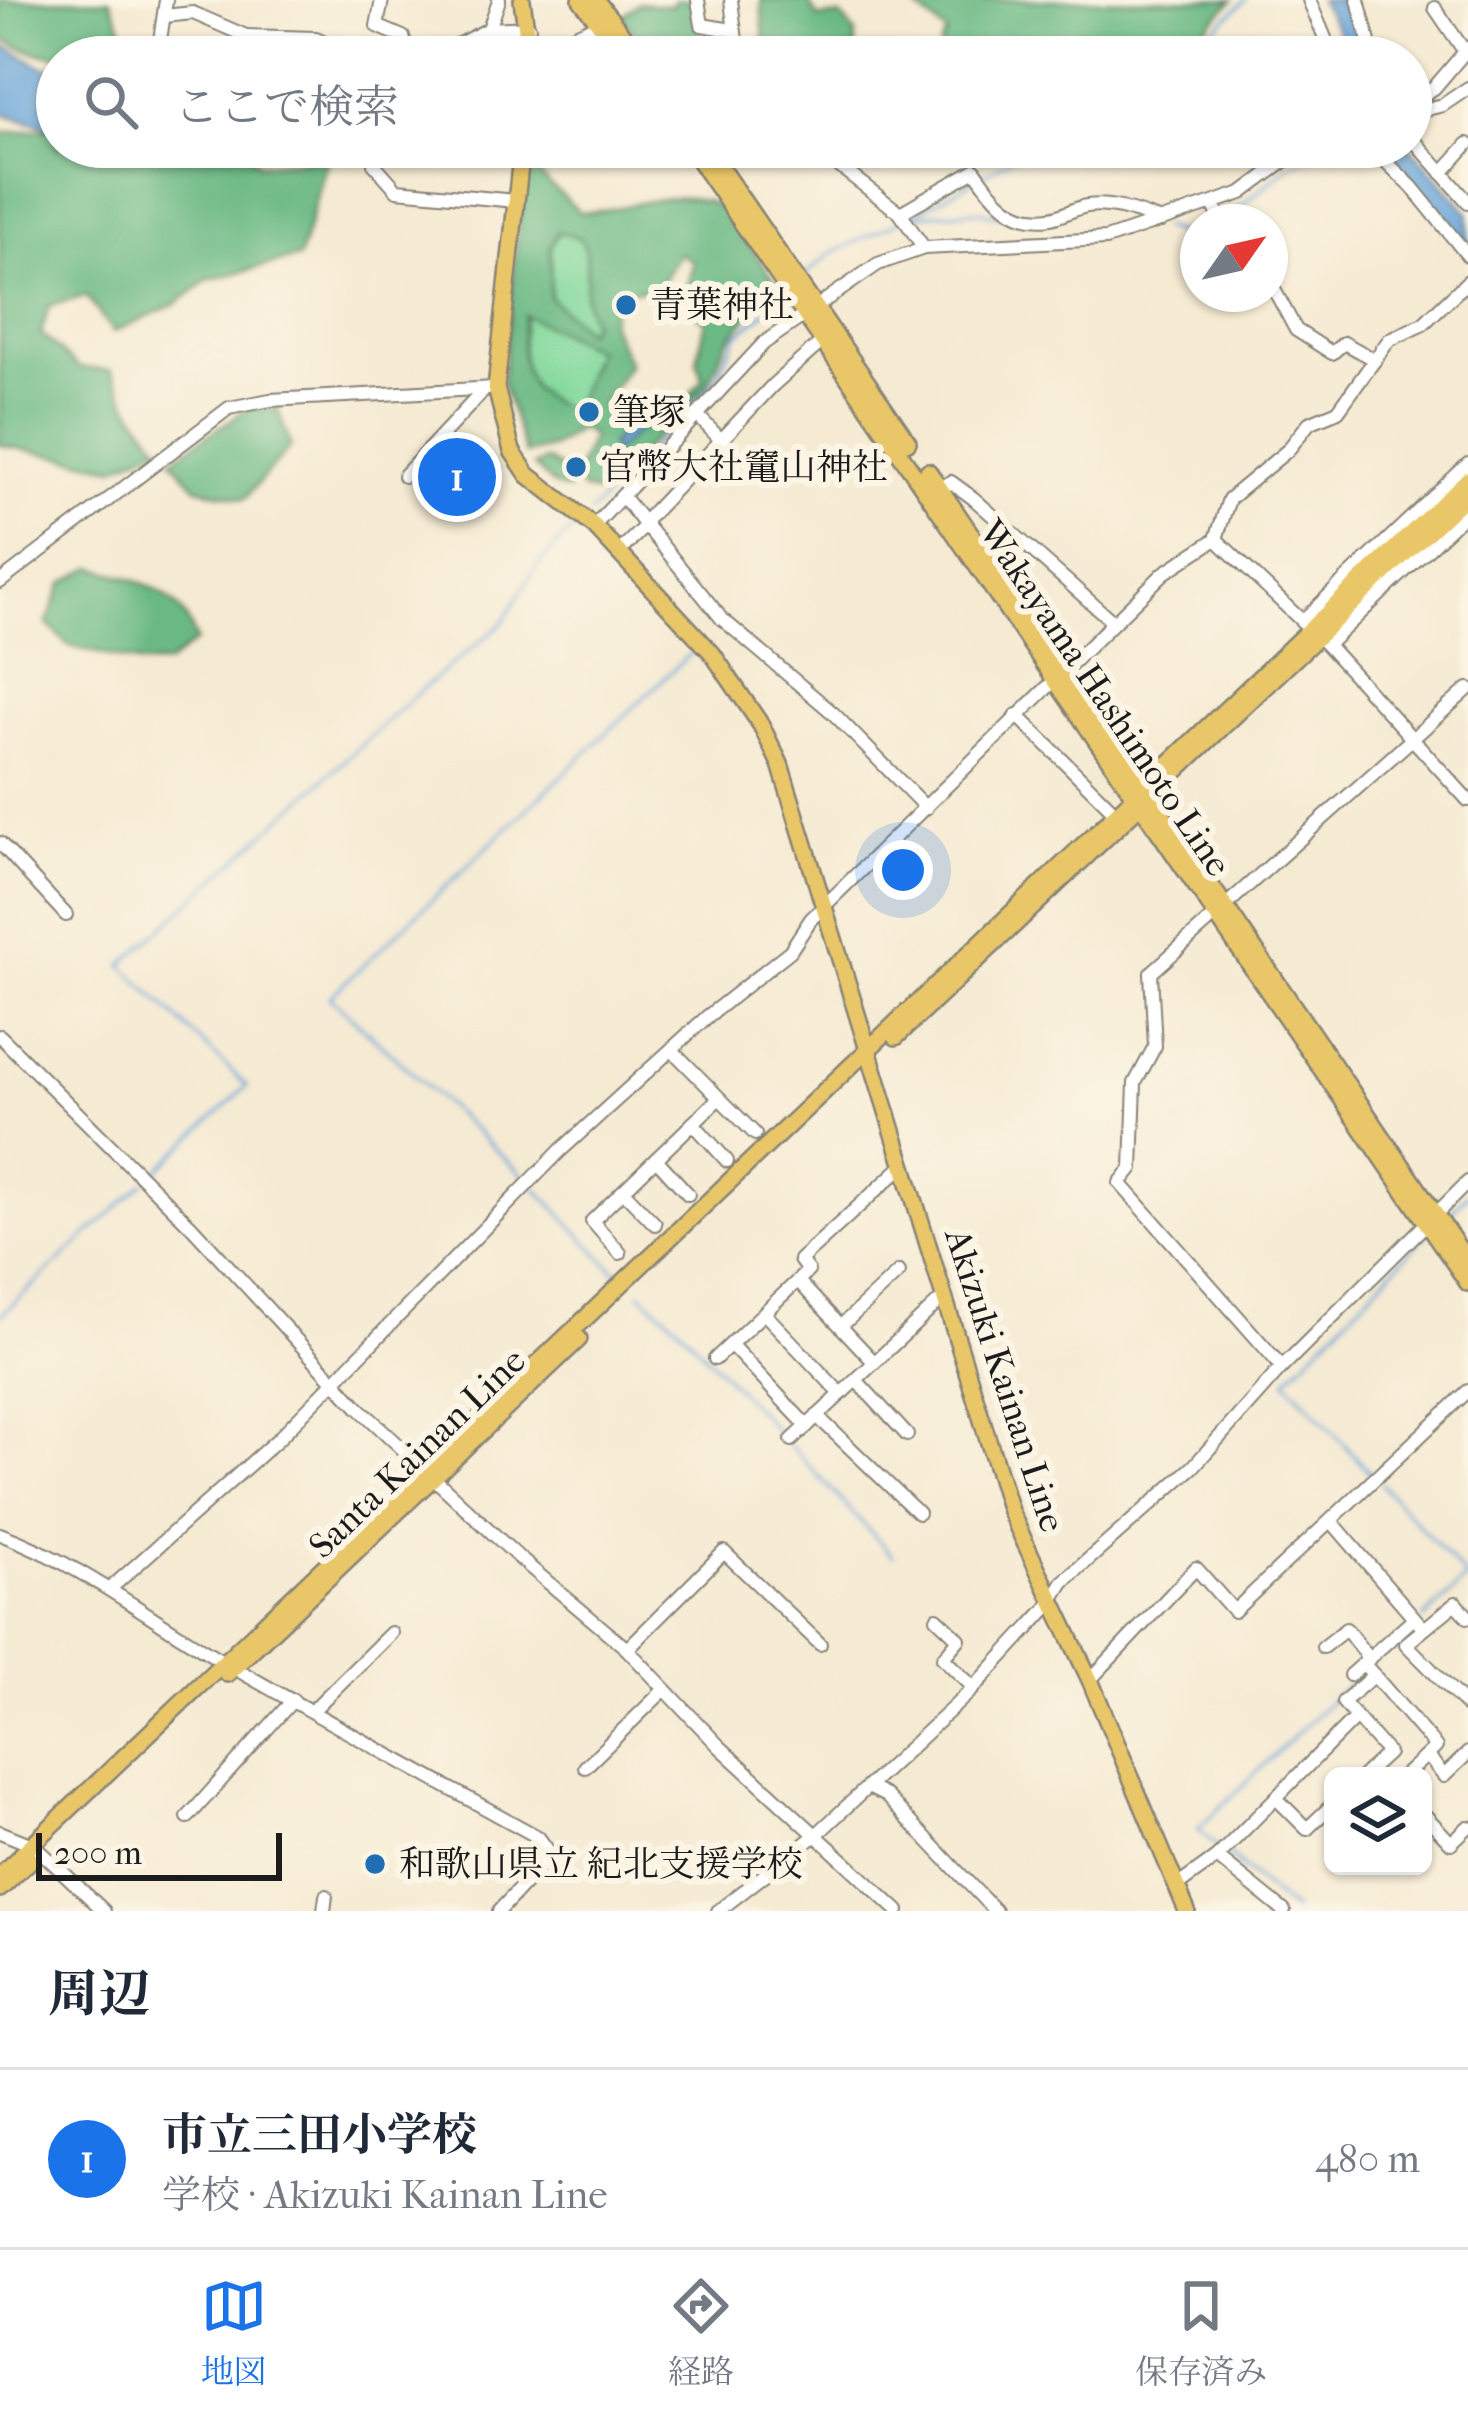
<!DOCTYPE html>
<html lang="ja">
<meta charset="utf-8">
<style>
:root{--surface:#fff;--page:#f2f2f3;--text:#1f2937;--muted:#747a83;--line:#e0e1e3;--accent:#1a73e8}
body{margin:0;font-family:"IM FELL French Canon","Noto Serif JP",serif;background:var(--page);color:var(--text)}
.controls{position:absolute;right:36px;bottom:36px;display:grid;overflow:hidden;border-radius:18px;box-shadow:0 3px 9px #0004}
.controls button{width:108px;height:108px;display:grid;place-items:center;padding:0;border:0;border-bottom:3px solid var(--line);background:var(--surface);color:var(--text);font:60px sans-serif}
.compass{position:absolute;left:1180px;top:204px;width:108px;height:108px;border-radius:50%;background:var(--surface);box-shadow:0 3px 9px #0004;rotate:56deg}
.scale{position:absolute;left:36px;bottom:30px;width:246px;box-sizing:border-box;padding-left:12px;border:6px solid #1c1c1c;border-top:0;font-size:33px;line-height:42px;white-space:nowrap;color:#1c1c1c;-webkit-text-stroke:9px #fcf5e5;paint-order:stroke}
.you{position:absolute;left:903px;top:870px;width:42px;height:42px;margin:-30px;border:9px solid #fff;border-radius:50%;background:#1a73e8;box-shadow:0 0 0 18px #1a73e833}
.badge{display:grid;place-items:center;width:78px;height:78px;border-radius:50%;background:var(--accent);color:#fff;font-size:39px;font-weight:700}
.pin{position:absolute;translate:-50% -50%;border:6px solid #fff;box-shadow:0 3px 12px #0006}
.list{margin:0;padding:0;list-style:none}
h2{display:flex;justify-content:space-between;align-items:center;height:156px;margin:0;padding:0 48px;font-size:51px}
h2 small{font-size:39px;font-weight:400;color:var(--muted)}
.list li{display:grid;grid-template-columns:78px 1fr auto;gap:36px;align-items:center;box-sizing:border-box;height:180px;padding:0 48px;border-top:3px solid var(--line)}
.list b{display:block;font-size:45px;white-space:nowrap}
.list p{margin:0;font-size:39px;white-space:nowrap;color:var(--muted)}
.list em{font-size:39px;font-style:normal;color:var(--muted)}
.icon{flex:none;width:66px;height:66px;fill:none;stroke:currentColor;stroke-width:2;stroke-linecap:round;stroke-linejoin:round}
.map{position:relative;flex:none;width:1468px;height:1911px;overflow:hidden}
.search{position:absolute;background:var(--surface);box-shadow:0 3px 9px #0004;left:36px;right:36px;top:36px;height:132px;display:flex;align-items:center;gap:30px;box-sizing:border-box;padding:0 42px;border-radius:66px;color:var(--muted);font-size:45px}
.sheet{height:336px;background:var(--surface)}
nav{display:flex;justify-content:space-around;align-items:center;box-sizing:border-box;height:168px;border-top:3px solid var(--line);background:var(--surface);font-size:33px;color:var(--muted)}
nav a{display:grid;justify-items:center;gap:6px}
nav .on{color:var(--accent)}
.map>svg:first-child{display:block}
</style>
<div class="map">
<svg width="1468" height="1911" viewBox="0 0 1468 1911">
<rect width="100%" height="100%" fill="#fcf5e5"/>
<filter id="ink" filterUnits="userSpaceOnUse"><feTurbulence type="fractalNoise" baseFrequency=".00833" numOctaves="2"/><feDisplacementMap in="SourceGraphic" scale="24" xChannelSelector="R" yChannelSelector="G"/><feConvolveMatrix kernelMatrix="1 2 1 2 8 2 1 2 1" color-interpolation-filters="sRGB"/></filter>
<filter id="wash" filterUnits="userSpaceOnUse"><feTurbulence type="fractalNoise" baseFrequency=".004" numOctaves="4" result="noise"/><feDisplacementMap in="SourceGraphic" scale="48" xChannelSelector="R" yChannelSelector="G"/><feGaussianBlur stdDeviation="2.7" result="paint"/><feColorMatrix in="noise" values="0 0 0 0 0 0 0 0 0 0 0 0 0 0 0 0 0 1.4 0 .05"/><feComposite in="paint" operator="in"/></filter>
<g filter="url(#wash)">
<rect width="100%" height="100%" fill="#f5ead2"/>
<!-- green -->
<g fill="#83d99d" stroke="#507a5c" stroke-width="3">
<path d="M559,232L580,238C595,262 582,294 592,321L586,331L550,299L551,246Z"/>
<path d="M525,314L594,347L597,357L573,409C518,398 518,362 525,314Z"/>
</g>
<!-- forest -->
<g fill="#6ab984" stroke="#436a50" stroke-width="3" fill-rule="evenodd">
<path d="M0,0H110L125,34L99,57C66,57 26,57 0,36Z"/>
<polygon points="675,0 702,0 693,15 707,57 652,57 622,17 639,3 672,6"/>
<polygon points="761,0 807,0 818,18 841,16 856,34 854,57 765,57"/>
<polygon points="907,0 1233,0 1187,48 1153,57 1001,57 971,49 944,56 940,46 947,33"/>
<polygon points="57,128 57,147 239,147 259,164 328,158 299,258 208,280 176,304 113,332 86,296 49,306 41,334 79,368 111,370 130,407 160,446 115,467 0,445 0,133"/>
<path d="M524,170L536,172L580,212C626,213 679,181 723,209L777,283L727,341L708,384L600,494L581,489L577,471L592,436L581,428L551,448L525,454L502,383ZM558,232L580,238C596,264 576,295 592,321L586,331L550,298L551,246ZM679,253L693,262L683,304L706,321L697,360L703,379L673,415L633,433L601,406L629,364L610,323L614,301L637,289L655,295ZM524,315L596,350L573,409C522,399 518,360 524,315Z"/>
<polygon points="277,408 291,446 244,499 197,488 172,459 247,409"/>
<polygon points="546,460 566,472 568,490 554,486 534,466"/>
<path d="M93,567C141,582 180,589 196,641L167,664H142L69,646L47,623L63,583Z"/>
</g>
<!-- water -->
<g fill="#68a4d9" stroke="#42607a" stroke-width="3">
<polygon points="1319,0 1348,0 1364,57 1343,57 1338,32"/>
<polygon points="0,44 46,68 57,66 57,129 0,113"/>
<polygon points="1380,147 1411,147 1468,212 1468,247"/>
<polygon points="645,402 653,417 613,453 610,446"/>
</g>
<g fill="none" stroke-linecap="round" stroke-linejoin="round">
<!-- stream -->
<g stroke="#68a4d9" stroke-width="3">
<polyline points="1185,57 1246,0"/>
<polyline points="982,176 1029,147"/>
<polyline points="917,215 976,211 1013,218"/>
<polyline points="909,217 974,180"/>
<polyline points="1223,221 1288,167 1332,147"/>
<polyline points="1161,227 1176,233 1198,229"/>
<polyline points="805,275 832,253 900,221"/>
<polyline points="590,513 714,383 736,336 786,295"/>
<polyline points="151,1177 247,1086 122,965 422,689 502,624 536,567 578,524"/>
<polyline points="525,1177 330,997 698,646"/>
<polyline points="532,1184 618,1274"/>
<polyline points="1446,1216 1468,1194"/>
<polyline points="640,1293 678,1325 893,1556"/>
<polyline points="0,1316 144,1183"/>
<polyline points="1374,1477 1286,1380 1426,1235"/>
<polyline points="1381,1484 1467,1578 1423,1620"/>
<polyline points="1373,1662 1416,1626"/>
<polyline points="1219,1848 1198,1829 1352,1680"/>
<polyline points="1227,1854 1293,1911"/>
</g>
</g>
</g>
<g filter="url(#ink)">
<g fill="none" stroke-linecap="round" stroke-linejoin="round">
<defs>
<g id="minor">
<polyline points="166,0 159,47 197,57"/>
<polyline points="382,0 377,26 403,37 409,57"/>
<polyline points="698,0 702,25 732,30"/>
<polyline points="731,0 738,57"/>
<polyline points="1309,0 1333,57"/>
<polyline points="1358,0 1373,57"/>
<polyline points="1435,8 1465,52"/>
<polyline points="164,16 193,13 246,36"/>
<polyline points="489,29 499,0"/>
<polyline points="530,42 547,47 600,24"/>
<polyline points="242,57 246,36 316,38 357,57"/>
<polyline points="408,57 435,56 489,29 529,27"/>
<polyline points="1411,103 1434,88 1468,48"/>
<polyline points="1411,113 1443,105 1468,88"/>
<polyline points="1411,137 1468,202"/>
<polyline points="376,147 374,164 397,190 516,201"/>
<polyline points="761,147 767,155"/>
<polyline points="814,147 900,213 924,248"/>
<polyline points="1371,147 1412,187 1468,256"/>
<polyline points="1442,173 1468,144"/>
<polyline points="1214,205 1221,222"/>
<path d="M900,213L975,170C993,197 1013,224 1050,218C1063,216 1074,208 1087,206C1112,202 1138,213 1161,221"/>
<polyline points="1270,282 1296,330 1332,353 1344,343 1375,360"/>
<polyline points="697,415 720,439"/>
<polyline points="404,476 484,390"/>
<polyline points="936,491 951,482 973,498 1113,622"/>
<polyline points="622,496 722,619 833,713 926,808"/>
<polyline points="644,522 773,385 826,338"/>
<polyline points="594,526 764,343 878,264 924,248 1106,239 1242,193 1304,147"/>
<polyline points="1216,539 1327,645 1468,800"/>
<polyline points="619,552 646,525"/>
<polyline points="0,582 229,408 270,400 496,388"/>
<polyline points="1302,621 1468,464"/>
<polyline points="1327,645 1468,511"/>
<polyline points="1017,715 1116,813"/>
<polyline points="0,843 66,915"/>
<polyline points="1225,906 1468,689"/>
<polyline points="1216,915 1151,973 1155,1046 1135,1083 1132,1168 1120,1183 1282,1367"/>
<polyline points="0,1036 192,1227 359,1408 518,1557 627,1649 719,1746 898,1911"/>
<polyline points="673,1051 755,1134"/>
<polyline points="693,1123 727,1161"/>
<polyline points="656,1159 688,1194"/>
<polyline points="623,1191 655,1224"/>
<polyline points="620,1253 592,1221 719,1098"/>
<polyline points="798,1281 874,1362"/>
<polyline points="764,1313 841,1394"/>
<polyline points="841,1326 899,1272"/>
<polyline points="731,1345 807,1426"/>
<polyline points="715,1359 808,1271 800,1260 904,1165"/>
<polyline points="856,1380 907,1435"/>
<polyline points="817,1416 918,1513"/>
<polyline points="792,1440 944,1297"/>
<polyline points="1333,1523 1424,1629"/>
<path d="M0,1534C83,1565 148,1618 224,1662C327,1722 433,1779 538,1837L551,1855L499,1911"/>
<polyline points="112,1587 278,1439 560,1151 708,1016 790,951 811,919 1164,573 1216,539 1229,499 1288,450 1309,423 1338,411 1389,340 1423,324 1468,281"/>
<polyline points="1468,1617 1456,1603 1406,1644 1468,1707"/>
<polyline points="937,1618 959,1639 943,1658 974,1688"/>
<polyline points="1323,1647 1346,1629 1369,1659"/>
<polyline points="627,1649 724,1552 820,1644"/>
<polyline points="1364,1664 1436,1747 1404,1776"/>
<polyline points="1350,1675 1414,1618"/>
<polyline points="1090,1680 1196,1568 1234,1611 1468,1391"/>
<polyline points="312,1711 391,1633"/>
<polyline points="1427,1755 1444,1776 1468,1753"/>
<polyline points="585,1767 665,1689"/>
<polyline points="1363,1776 1388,1753 1343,1702 1374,1675"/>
<polyline points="868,1787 886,1796 995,1911"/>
<polyline points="1276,1798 1307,1829 1333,1804"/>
<polyline points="1423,1813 1451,1843 1468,1827"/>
<polyline points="188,1817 293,1700"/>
<polyline points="0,1832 35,1846 104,1911"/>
<polyline points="1217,1857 1284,1911"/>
<polyline points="1177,1886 1217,1857 1356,1717"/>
<polyline points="324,1911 326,1896"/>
<polyline points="718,1911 816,1835 972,1690 1047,1608 1063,1582 1193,1467 1282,1367 1468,1182"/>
</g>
<g id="major">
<polyline points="522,0 530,57"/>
<polyline points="581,0 625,57"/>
<polyline points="596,0 639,57"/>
<polyline points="522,147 496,388 512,451 528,475 594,526 712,653 761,725 780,764 1010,1511 1090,1680 1187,1911"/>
<polyline points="690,147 1468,1283"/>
<polyline points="706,147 908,442"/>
<polyline points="928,471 1468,1262"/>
<polyline points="896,1037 1468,494"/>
<polyline points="227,1674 579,1339"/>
<polyline points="0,1875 1468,479"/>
<polyline points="0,1889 31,1860"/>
</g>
</defs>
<!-- minor casing -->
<use href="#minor" stroke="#888377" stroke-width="16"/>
<!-- major casing -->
<use href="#major" stroke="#888377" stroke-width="20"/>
<!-- minor -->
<use href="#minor" stroke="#fff" stroke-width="12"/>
<!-- major -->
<use href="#major" stroke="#e9c769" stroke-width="15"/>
</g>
</g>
<!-- markers -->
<g fill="#1f6fb2" stroke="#fcf5e5" stroke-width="4.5">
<circle cx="626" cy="305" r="12"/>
<circle cx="589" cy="412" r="12"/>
<circle cx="576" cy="467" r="12"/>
<circle cx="375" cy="1864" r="12"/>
</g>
<g text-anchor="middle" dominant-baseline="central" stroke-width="12" stroke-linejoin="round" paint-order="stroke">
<!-- poi labels -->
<g font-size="36" fill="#1c1c1c" stroke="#fcf5e5" text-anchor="start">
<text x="650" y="305">青葉神社</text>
<text x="613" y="412">筆塚</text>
<text x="600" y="467">官幣大社竃山神社</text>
<text x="399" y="1864">和歌山県立 紀北支援学校</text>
</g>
<!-- street labels -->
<g font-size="36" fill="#1c1c1c" stroke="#fcf5e5">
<text transform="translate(1105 698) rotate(56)">Wakayama Hashimoto Line</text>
<text transform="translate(1005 1380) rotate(72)">Akizuki Kainan Line</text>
<text transform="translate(417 1453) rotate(-44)">Santa Kainan Line</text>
</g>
</g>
</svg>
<div class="controls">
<button><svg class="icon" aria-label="layers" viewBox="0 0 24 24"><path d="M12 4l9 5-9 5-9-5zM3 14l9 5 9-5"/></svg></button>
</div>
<svg class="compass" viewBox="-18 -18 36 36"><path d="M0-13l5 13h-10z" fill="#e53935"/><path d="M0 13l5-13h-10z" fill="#747a83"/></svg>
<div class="scale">200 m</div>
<div class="you"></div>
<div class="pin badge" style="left:457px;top:477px">1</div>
<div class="search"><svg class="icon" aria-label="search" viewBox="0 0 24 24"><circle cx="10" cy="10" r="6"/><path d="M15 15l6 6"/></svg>ここで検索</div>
</div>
<section class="sheet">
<h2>周辺<small></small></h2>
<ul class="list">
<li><span class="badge">1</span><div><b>市立三田小学校</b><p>学校 · Akizuki Kainan Line</p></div><em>480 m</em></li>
</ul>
</section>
<nav>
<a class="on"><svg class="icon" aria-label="map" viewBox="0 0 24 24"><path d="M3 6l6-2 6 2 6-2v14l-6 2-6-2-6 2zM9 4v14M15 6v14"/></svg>地図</a>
<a><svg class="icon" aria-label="directions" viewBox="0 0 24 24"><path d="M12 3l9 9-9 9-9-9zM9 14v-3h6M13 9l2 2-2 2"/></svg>経路</a>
<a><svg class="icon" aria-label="saved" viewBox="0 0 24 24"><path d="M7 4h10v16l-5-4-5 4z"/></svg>保存済み</a>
</nav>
